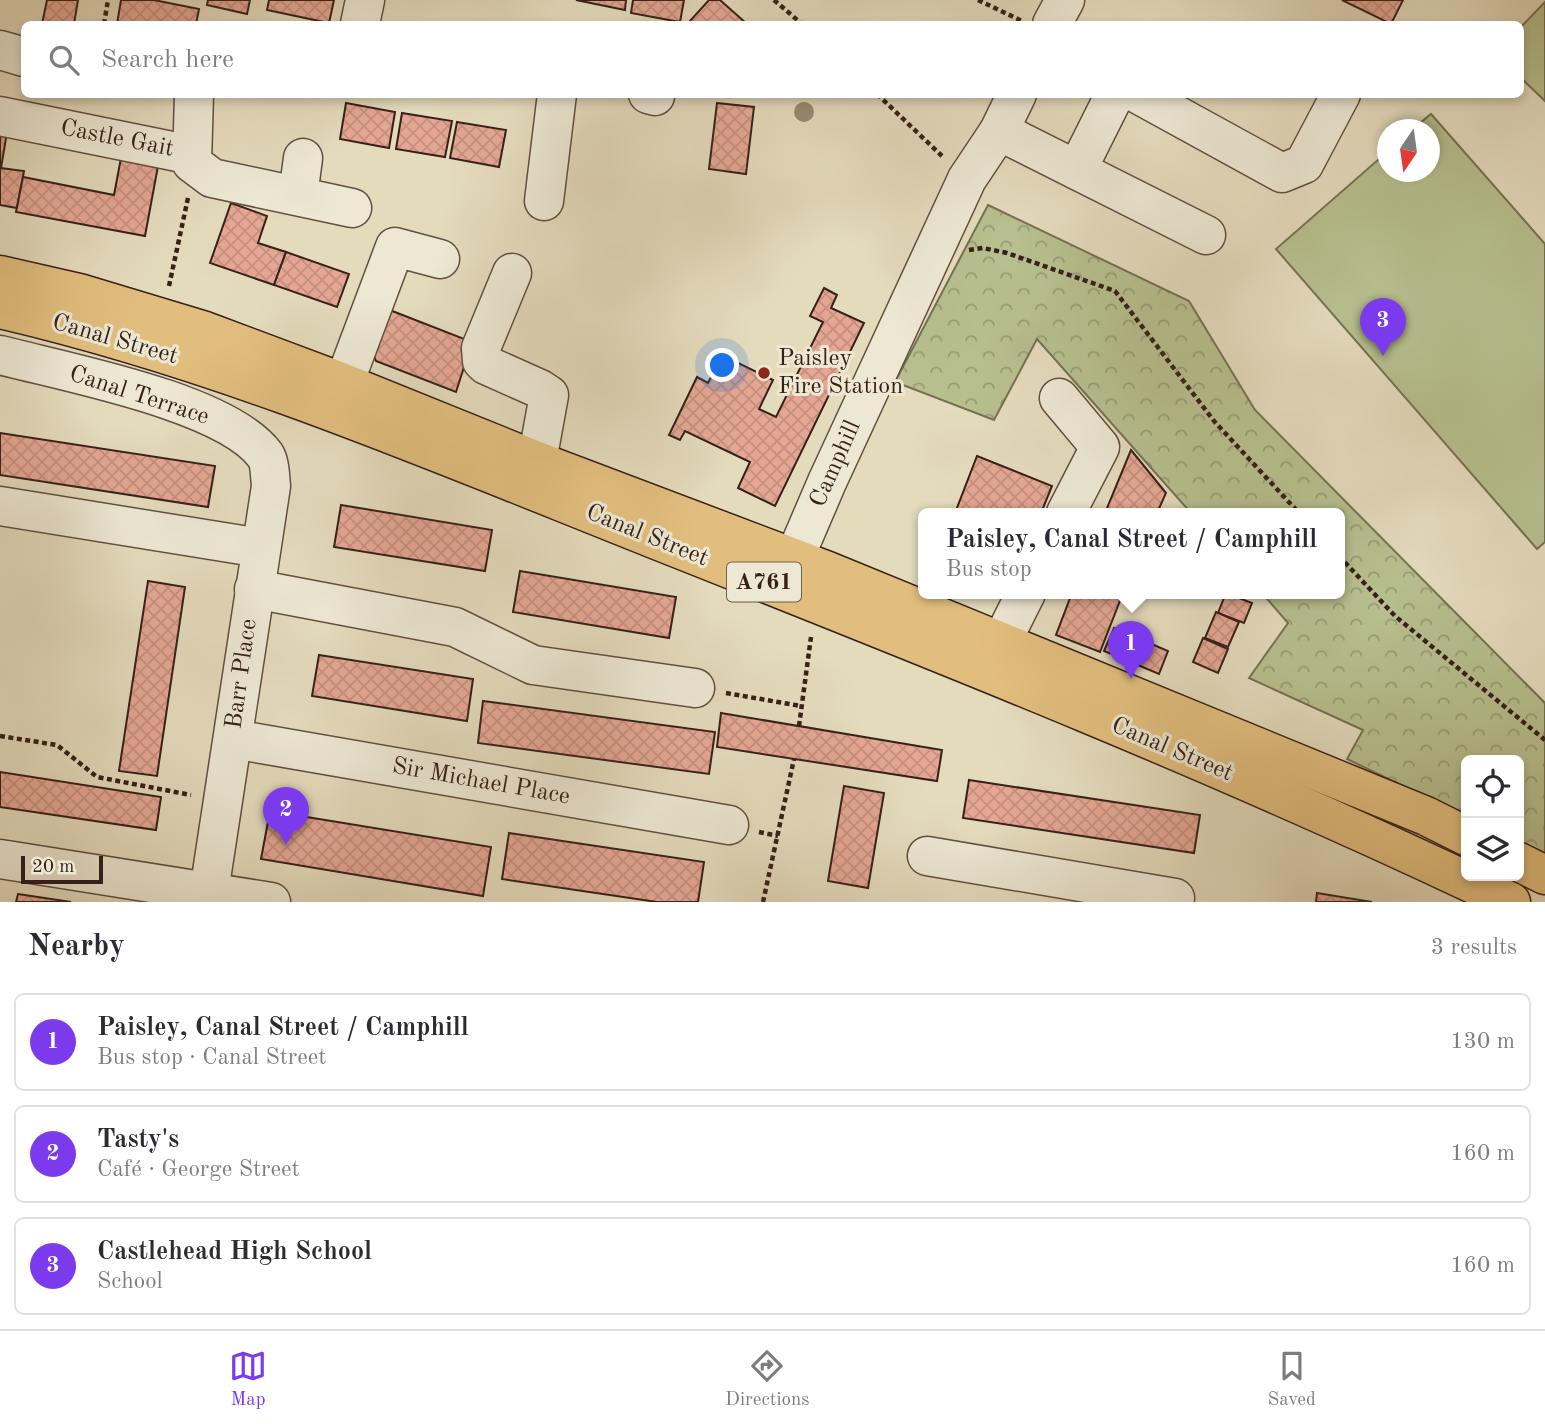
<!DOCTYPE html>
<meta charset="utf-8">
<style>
:root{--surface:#fff;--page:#f2f2f3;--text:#2b2b33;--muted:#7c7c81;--line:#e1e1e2;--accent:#7c3aed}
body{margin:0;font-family:"Old Standard TT",serif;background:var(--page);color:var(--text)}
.controls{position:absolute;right:21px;bottom:21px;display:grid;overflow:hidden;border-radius:10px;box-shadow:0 4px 10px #0003}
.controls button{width:63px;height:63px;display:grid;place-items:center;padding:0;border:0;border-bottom:2px solid var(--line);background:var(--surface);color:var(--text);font:35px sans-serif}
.compass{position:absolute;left:1377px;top:119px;width:63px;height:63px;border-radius:50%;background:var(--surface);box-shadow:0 4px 10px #0003;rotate:193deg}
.scale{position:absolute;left:21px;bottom:18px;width:82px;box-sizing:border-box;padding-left:7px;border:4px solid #362017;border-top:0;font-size:19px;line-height:24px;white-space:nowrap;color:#362017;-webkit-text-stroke:5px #ede8d4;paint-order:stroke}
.you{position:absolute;left:723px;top:366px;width:24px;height:24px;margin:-18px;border:5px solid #fff;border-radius:50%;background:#1a73e8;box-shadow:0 0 0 10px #1a73e833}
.badge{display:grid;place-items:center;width:46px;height:46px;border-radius:50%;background:var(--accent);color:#fff;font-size:23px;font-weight:700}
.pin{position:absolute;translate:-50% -58px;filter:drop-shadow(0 2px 4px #0008)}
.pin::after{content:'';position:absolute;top:37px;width:24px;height:21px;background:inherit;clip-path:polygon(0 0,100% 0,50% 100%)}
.popup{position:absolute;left:918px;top:508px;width:427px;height:91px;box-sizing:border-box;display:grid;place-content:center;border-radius:10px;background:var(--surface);filter:drop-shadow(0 2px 5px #0005);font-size:23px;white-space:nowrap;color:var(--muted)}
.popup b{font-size:26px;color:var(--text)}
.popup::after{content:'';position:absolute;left:50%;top:100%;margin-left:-14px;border:14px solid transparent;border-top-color:var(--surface)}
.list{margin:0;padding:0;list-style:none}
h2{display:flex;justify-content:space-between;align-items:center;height:91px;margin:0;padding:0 28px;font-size:30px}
h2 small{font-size:23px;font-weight:400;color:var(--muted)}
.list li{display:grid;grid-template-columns:46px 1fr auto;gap:21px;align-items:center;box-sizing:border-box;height:98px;margin:0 14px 14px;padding:0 14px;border:2px solid var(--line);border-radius:10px}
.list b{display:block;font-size:26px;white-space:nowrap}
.list p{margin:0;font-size:23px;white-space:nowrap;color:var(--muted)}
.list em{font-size:23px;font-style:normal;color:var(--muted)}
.icon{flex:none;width:38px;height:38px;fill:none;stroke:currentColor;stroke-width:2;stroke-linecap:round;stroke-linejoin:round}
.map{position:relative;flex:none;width:1545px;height:902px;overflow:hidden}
.search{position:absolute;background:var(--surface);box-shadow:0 4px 10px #0003;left:21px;right:21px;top:21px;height:77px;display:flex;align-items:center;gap:18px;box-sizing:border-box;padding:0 24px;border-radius:10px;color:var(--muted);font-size:26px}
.sheet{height:427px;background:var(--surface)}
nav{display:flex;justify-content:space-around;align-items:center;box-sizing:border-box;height:98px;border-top:2px solid var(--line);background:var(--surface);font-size:19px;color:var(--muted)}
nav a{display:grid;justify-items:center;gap:4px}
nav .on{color:var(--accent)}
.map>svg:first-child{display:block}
</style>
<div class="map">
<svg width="1545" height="902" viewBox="0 0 1545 902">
<defs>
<pattern id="forest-crowns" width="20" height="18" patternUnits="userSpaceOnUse" patternTransform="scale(1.75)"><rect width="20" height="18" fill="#b7bf8f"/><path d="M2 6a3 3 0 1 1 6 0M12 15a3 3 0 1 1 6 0" fill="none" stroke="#969b74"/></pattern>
<pattern id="building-cross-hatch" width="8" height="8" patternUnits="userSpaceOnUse" patternTransform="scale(1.75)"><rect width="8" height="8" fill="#e5a794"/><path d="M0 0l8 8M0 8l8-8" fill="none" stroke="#c58f7f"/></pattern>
</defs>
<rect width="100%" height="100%" fill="#e4dbbd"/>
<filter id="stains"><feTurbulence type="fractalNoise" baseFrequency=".00286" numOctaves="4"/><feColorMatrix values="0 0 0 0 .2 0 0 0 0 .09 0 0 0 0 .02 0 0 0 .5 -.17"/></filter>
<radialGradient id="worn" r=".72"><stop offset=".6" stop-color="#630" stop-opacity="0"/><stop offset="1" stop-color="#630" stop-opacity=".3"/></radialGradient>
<!-- green -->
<g fill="#b7bf8f" stroke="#767053" stroke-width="2">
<polygon points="1545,2 1545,101 1520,77 1521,27"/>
<polygon points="1431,114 1545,244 1545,542 1537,549 1276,249 1387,152 1388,172 1430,172 1430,130 1413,129"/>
</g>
<!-- forest -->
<polygon fill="url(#forest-crowns)" stroke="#767053" stroke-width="2" points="988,205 1189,301 1255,410 1545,703 1545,854 1519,842 1519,760 1466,760 1466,816 1347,759 1363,730 1249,678 1288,623 1262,593 1339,593 1339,513 1191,513 1037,339 994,420 895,382"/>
<!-- building -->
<g fill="url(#building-cross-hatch)" stroke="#362017" stroke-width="2">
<polygon points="47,0 78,0 74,24 42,24"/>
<polygon points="121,0 154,0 199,9 196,24 117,24"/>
<polygon points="208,0 250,0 247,14 207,5"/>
<polygon points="269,0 334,0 329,23 267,10"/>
<polygon points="576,0 626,0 625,10"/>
<polygon points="633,0 684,0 680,22 631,13"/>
<polygon points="709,0 720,0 747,24 692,24 689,22"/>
<polygon points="1342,0 1403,0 1391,24"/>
<polygon points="346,103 395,112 389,148 340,139"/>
<polygon points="717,103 754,107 746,174 709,169"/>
<polygon points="402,113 452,121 445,157 396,149"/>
<polygon points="457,122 506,130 499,167 450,158"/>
<polygon points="0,131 7,132 1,168 24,171 17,208 0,205"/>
<polygon points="121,158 158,166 145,236 16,212 23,177 114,195"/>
<polygon points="231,203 267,216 258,243 286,252 274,285 210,263"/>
<polygon points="286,252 349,274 337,307 274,285"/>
<polygon points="824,288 837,295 831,308 864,323 775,506 738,488 750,462 685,431 680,440 669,435 697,377 708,383 722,355 773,380 759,409 776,417 823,322 810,316"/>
<polygon points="382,307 472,342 456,392 376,361 372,351"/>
<polygon points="0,433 215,466 208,507 0,475"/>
<polygon points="1131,450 1166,493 1157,513 1105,513"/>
<polygon points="977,456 1052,486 1041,513 955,513"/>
<polygon points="341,505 492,530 485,571 334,547"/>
<polygon points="520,571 676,597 669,638 513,612"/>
<polygon points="148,581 185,587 157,776 119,771"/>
<polygon points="1072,593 1123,593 1100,652 1056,635"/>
<polygon points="1226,593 1252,603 1244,623 1218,613"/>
<polygon points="1216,612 1239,622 1228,647 1205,638"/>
<polygon points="1114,628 1168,651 1159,674 1104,651"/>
<polygon points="1203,638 1228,649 1218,673 1193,662"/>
<polygon points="319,655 473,679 467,721 312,696"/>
<polygon points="483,701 715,732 709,774 478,743"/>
<polygon points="721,713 942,750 937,781 717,747"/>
<polygon points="0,772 161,797 156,830 0,807"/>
<polygon points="969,780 1200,815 1194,853 963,818"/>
<polygon points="844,786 884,793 868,888 828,881"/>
<polygon points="270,811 491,847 483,896 261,859"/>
<polygon points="509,833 704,862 698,902 657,902 502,879"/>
<polygon points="1317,893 1372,902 1316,902"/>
<polygon points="18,894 71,902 16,902"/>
</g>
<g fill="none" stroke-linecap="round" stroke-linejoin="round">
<defs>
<g id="minor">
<polyline points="360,24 365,0"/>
<polyline points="1052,24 1065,0"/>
<polyline points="0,50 24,57"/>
<polyline points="194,94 192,163 212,178 352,208"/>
<polyline points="648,94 655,96"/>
<polyline points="1138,94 1282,173 1304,164 1341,94"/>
<polyline points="0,116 192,155"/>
<polyline points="999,131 1206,235"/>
<polyline points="1077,170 1115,94"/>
<polyline points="298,196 303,158"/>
<polyline points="544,201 557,94"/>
<polyline points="512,273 481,348 482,361 486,365 540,389 549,395 537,461"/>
<path d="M0,355C65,372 226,402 265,455C270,462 270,477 271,486L209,892"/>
<polyline points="344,383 395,247 440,259"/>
<polyline points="1059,398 1100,447 1066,513"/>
<polyline points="0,506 260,548"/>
<polyline points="782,587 827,482 967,179 999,131 1017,94"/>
<polyline points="254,589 455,627 533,665 695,688"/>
<polyline points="1001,643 1026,593"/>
<polyline points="233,739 729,825"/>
<polyline points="927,856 1175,898 1174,902"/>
<polyline points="0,859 271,902"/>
</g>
<g id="major">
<polyline points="0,275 79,293 205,331 344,383 537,461 828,571 1426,816 1466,836"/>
<path d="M0,309C225,361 440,454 654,539C942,653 1232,768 1511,902"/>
<polyline points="1519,862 1545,875"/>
</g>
</defs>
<!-- minor casing -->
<use href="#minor" stroke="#624f40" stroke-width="41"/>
<!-- major casing -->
<use href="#major" stroke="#362017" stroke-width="41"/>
<!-- path -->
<g stroke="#362017" stroke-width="4.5" stroke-dasharray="5 3.5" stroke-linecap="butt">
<polyline points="774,0 802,24"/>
<polyline points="978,0 1022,21"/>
<polyline points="104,24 108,0"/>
<polyline points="760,94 786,94"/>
<polyline points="877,94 942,156"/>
<polyline points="969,250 983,248 1007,253 1115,291 1214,421 1299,513"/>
<polyline points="169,286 188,198"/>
<polyline points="1339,556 1395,616 1545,740"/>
<polyline points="726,693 801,706"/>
<polyline points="799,726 811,637"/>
<polyline points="0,736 57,745 97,777 191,795"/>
<polyline points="759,832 778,836"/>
<polyline points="763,902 794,759"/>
</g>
<!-- minor -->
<use href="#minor" stroke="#ede8d4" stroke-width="38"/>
<!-- major -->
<use href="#major" stroke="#e2be7e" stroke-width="38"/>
</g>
<!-- trees -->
<circle fill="#968a72" cx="804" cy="112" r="10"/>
<!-- markers -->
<circle fill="#8f2418" stroke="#ede8d4" stroke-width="2.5" cx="764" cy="373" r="7"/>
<g text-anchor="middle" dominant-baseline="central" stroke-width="6" stroke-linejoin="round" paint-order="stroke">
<!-- shield labels -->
<rect fill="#ede8d4" stroke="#6d5c50" stroke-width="2" x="727" y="562.5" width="74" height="39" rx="5"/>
<g font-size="23" font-weight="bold" fill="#362017">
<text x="764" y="582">A761</text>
</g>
<!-- street labels -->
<g font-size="24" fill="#362017" stroke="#ede8d4">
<text transform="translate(117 139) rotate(11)">Castle Gait</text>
<text transform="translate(115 340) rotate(16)">Canal Street</text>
<text transform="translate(139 396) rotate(18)">Canal Terrace</text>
<text transform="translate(836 464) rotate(-66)">Camphill</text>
<text transform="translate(647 536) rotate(22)">Canal Street</text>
<text transform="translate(242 674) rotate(-82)">Barr Place</text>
<text transform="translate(1172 750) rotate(23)">Canal Street</text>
<text transform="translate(481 782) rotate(10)">Sir Michael Place</text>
</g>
<!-- poi labels -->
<g font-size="24" fill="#362017" stroke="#ede8d4" text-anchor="start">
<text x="778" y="359">Paisley<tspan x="778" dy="28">Fire Station</tspan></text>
</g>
</g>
<rect width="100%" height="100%" filter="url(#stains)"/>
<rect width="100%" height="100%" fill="url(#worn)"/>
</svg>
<div class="controls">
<button><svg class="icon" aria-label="locate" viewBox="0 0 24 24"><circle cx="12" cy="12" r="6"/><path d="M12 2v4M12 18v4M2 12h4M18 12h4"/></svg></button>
<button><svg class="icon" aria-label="layers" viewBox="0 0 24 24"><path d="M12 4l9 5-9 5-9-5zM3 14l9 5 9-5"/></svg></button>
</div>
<svg class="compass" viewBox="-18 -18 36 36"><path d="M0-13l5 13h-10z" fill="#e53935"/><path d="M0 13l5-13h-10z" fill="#7c7c81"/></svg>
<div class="scale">20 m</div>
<div class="you"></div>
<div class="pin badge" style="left:1131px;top:679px">1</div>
<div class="popup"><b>Paisley, Canal Street / Camphill</b>Bus stop</div>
<div class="pin badge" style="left:286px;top:845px">2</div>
<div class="pin badge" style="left:1383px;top:356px">3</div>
<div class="search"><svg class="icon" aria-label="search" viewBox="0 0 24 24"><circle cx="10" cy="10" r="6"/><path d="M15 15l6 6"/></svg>Search here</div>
</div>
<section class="sheet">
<h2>Nearby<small>3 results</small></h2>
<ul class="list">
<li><span class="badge">1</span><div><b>Paisley, Canal Street / Camphill</b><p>Bus stop · Canal Street</p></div><em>130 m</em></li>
<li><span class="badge">2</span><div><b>Tasty's</b><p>Café · George Street</p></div><em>160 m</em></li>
<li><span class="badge">3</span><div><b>Castlehead High School</b><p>School</p></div><em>160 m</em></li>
</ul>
</section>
<nav>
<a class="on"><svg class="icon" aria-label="map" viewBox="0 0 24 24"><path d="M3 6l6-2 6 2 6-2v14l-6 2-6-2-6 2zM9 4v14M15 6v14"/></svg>Map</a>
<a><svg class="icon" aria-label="directions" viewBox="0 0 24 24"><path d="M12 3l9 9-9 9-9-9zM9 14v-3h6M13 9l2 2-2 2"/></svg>Directions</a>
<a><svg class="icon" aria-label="saved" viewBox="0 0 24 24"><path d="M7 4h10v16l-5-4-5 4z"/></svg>Saved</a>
</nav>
